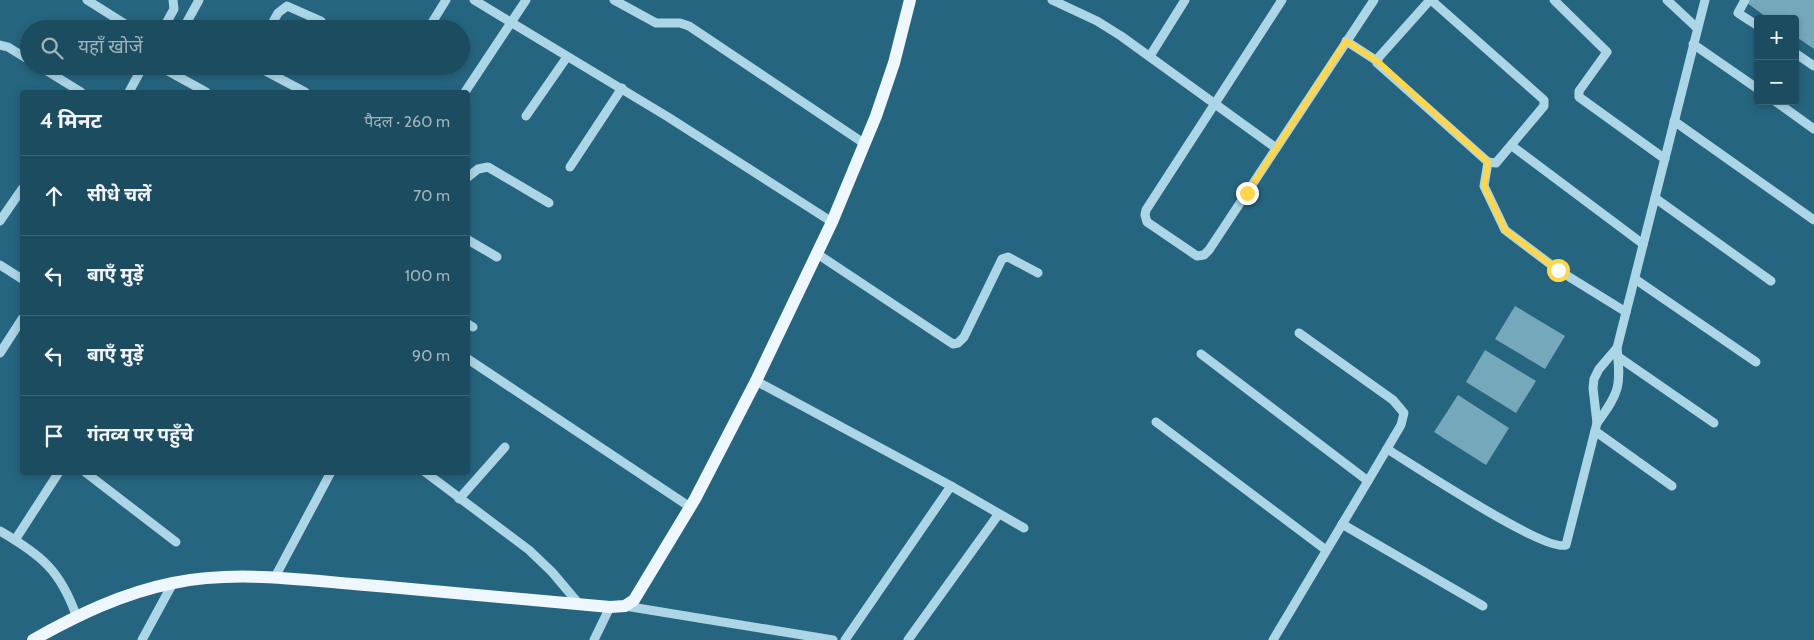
<!DOCTYPE html>
<html lang="hi">
<meta charset="utf-8">
<style>
:root{--surface:#1c4c5f;--page:#255365;--text:#f1f3f6;--muted:#a0b4bd;--line:#3a6374}
body{margin:0;font-family:Cabin,"Noto Sans Devanagari",sans-serif;background:var(--page);color:var(--text)}
.controls{position:absolute;right:15px;top:15px;display:grid;overflow:hidden;border-radius:5px;box-shadow:0 2px 8px #0003}
.controls button{width:45px;height:45px;display:grid;place-items:center;padding:0;border:0;border-bottom:1px solid var(--line);background:var(--surface);color:var(--text);font:25px sans-serif}
.stop{position:absolute;width:15px;height:15px;margin:-11px;border:4px solid #ffd54a;border-radius:50%;background:#fff}
.stop.end{background:#ffd54a;border-color:#fff;box-shadow:0 1px 5px #0008}
.list{margin:0;padding:0;list-style:none}
h2{display:flex;justify-content:space-between;align-items:center;height:65px;margin:0;padding:0 20px;font-size:21px}
h2 small{font-size:16px;font-weight:400;color:var(--muted)}
.list li{display:grid;grid-template-columns:32px 1fr auto;gap:15px;align-items:center;box-sizing:border-box;height:80px;padding:0 20px;border-top:1px solid var(--line)}
.list b{display:block;font-size:19px;white-space:nowrap}
.list em{font-size:16px;font-style:normal;color:var(--muted)}
.icon{flex:none;width:28px;height:28px;fill:none;stroke:currentColor;stroke-width:2;stroke-linecap:round;stroke-linejoin:round}
.map{position:relative;flex:none;width:1814px;height:640px;overflow:hidden}
.search{position:absolute;background:var(--surface);box-shadow:0 2px 8px #0003;left:20px;top:20px;width:450px;height:55px;display:flex;align-items:center;gap:12px;box-sizing:border-box;padding:0 18px;border-radius:28px;color:var(--muted);font-size:19px}
.panel{position:absolute;background:var(--surface);box-shadow:0 2px 8px #0003;left:20px;top:90px;width:450px;height:385px;border-radius:5px}
.map>svg:first-child{display:block}
</style>
<div class="map">
<svg width="1814" height="640" viewBox="0 0 1814 640">
<rect width="100%" height="100%" fill="#26657f"/>
<!-- building -->
<g fill="#76a8bc">
<polygon points="1749,0 1814,0 1814,49 1795,36 1795,19 1769,19 1747,3"/>
<polygon points="1515,306 1565,336 1545,369 1495,339"/>
<polygon points="1485,350 1536,381 1516,413 1466,382"/>
<polygon points="1458,395 1509,428 1486,465 1434,432"/>
</g>
<g fill="none" stroke-linecap="round" stroke-linejoin="round">
<!-- minor -->
<g stroke="#acd6e6" stroke-width="9">
<polyline points="87,0 133,29"/>
<polyline points="474,0 668,117 832,222"/>
<polyline points="614,0 656,23 680,23 689,26 865,144"/>
<polyline points="1052,0 1097,21 1121,36 1276,148"/>
<polyline points="1282,0 1146,210 1145,215 1147,222 1197,256 1204,255 1209,250 1374,0"/>
<polyline points="1430,0 1379,57 1377,63 1488,162 1496,163 1544,106 1544,100 1431,0"/>
<polyline points="1554,0 1607,52 1579,91 1579,97 1665,159"/>
<polyline points="1667,0 1697,28"/>
<polyline points="1745,0 1738,13 1758,26"/>
<polyline points="163,29 174,9 173,0"/>
<polyline points="183,29 199,0"/>
<polyline points="269,29 278,13 287,6 321,21"/>
<polyline points="428,29 446,0"/>
<polyline points="1346,41 1377,61"/>
<polyline points="1693,44 1758,89"/>
<polyline points="0,45 8,47 29,60"/>
<polyline points="1795,53 1814,66"/>
<polyline points="1150,56 1185,0"/>
<polyline points="39,66 81,92"/>
<polyline points="159,66 206,92"/>
<polyline points="256,66 305,92"/>
<polyline points="129,92 143,66"/>
<polyline points="465,92 526,0"/>
<polyline points="1775,101 1814,129"/>
<polyline points="526,116 567,57"/>
<polyline points="1674,121 1814,220"/>
<polyline points="1512,146 1643,244"/>
<polyline points="1488,162 1484,186 1505,230 1558,270 1626,312"/>
<polyline points="570,167 622,88"/>
<polyline points="468,177 478,169 488,167 549,203"/>
<polyline points="1655,198 1771,281"/>
<polyline points="0,221 22,189"/>
<polyline points="468,240 497,257"/>
<polyline points="816,253 953,344 958,343 964,337 1002,259 1008,257 1038,273"/>
<polyline points="0,265 22,279"/>
<polyline points="1635,279 1756,362"/>
<polyline points="468,324 473,327"/>
<polyline points="1299,333 1393,400 1404,413 1401,425 1368,481"/>
<polyline points="0,353 22,319"/>
<polyline points="1201,354 1368,481 1273,640"/>
<polyline points="1617,356 1714,423"/>
<polyline points="468,359 690,507"/>
<polyline points="756,381 951,486 845,640"/>
<polyline points="1156,422 1326,550"/>
<path d="M1597,423C1620,392 1621,386 1617,348L1705,0"/>
<polyline points="1595,431 1672,486"/>
<path d="M1387,449C1412,464 1545,553 1566,545L1597,423L1593,388L1594,379L1599,369L1617,348"/>
<polyline points="85,472 176,542"/>
<polyline points="425,472 529,550 552,572 579,604"/>
<polyline points="951,486 1024,528"/>
<polyline points="459,499 505,447"/>
<polyline points="1342,524 1483,606"/>
<path d="M0,531C41,555 60,570 76,615"/>
<polyline points="15,540 59,472"/>
<polyline points="275,577 331,472"/>
<polyline points="625,606 833,640"/>
<polyline points="142,640 173,583"/>
<polyline points="594,640 610,607"/>
<polyline points="908,640 998,515"/>
</g>
<!-- major -->
<path stroke="#edf7fd" stroke-width="12" d="M33,640C77,615 123,593 173,583C236,570 302,580 365,585C447,592 529,600 610,607L625,606L634,600L695,499L756,381L832,222L876,116L894,63L910,0"/>
</g>
<g fill="none" stroke-linecap="round" stroke-linejoin="round">
<!-- route -->
<polyline stroke="#ffd54a" stroke-width="6" points="1247,193 1346,41 1377,61 1488,162 1484,186 1505,230 1558,270"/>
</g>
</svg>
<div class="controls">
<button>+</button>
<button>−</button>
</div>
<div class="stop" style="left:1558px;top:270px"></div>
<div class="stop end" style="left:1247px;top:193px"></div>
<div class="search"><svg class="icon" aria-label="search" viewBox="0 0 24 24"><circle cx="10" cy="10" r="6"/><path d="M15 15l6 6"/></svg>यहाँ खोजें</div>
<section class="panel">
<h2>4 मिनट<small>पैदल · 260 m</small></h2>
<ul class="list">
<li><svg class="icon" aria-label="ahead" viewBox="0 0 24 24"><path d="M12 20V5M6 11l6-6 6 6"/></svg><div><b>सीधे चलें</b></div><em>70 m</em></li>
<li><svg class="icon" aria-label="left" viewBox="0 0 24 24"><path d="M17 20v-9H6M10 6l-5 5 5 5"/></svg><div><b>बाएँ मुड़ें</b></div><em>100 m</em></li>
<li><svg class="icon" aria-label="left" viewBox="0 0 24 24"><path d="M17 20v-9H6M10 6l-5 5 5 5"/></svg><div><b>बाएँ मुड़ें</b></div><em>90 m</em></li>
<li><svg class="icon" aria-label="arrive" viewBox="0 0 24 24"><path d="M6 21V4h12l-3 4 3 4H6"/></svg><div><b>गंतव्य पर पहुँचे</b></div></li>
</ul>
</section>
</div>
